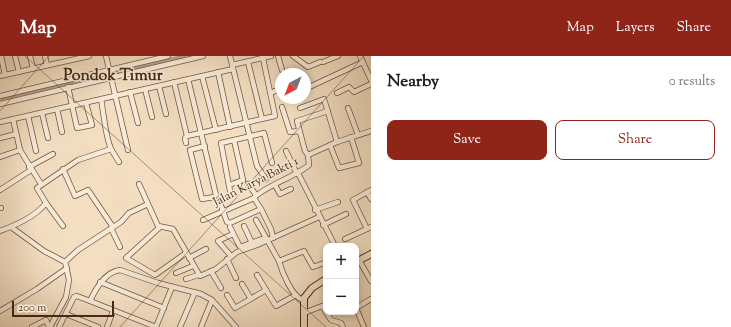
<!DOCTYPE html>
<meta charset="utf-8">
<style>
:root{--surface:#fff;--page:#f6f6f6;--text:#202124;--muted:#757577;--line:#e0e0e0;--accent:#8f2418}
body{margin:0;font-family:"Sorts Mill Goudy",serif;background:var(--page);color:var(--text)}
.controls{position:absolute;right:12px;bottom:12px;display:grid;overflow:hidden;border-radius:8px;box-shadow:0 2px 6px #0003}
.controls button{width:36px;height:36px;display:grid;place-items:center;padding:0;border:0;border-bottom:1px solid var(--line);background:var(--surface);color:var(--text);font:20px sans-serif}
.compass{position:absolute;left:275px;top:12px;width:36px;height:36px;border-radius:50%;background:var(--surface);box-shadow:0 2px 6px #0003;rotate:222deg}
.scale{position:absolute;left:12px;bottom:10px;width:102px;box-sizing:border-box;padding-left:4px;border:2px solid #462a17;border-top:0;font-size:11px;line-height:14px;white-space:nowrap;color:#462a17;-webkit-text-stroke:3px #f7ead7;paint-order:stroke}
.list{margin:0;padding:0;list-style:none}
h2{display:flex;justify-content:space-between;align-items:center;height:52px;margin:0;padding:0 16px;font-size:17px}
h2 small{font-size:13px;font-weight:400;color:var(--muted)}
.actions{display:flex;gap:8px;padding:12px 16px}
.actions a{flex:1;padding:9px 0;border:1px solid var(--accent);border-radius:8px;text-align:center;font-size:14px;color:var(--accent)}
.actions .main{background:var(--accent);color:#fff}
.map{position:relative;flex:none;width:371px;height:271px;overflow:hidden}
header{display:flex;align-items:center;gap:24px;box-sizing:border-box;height:56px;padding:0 20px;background:var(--accent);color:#fff}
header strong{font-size:19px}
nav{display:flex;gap:22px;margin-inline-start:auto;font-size:14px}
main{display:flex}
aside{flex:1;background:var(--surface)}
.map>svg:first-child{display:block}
</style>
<header>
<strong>Map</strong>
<nav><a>Map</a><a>Layers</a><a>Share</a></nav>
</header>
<main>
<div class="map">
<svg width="371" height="271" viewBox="0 0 371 271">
<rect width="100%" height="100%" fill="#f3dec2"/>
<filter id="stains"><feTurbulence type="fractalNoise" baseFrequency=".005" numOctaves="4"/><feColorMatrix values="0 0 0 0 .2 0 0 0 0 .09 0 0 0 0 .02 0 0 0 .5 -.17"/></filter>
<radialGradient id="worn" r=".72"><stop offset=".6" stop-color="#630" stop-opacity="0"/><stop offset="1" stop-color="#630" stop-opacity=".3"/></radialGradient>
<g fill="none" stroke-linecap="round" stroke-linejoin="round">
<!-- canal -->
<polyline stroke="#b8a188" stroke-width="3.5" points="0,43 185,0"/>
<defs>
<g id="minor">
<polyline points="1,0 5,19"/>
<polyline points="15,0 19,16"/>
<polyline points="30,0 33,12"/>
<polyline points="45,0 47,9"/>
<polyline points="106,0 128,94"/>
<polyline points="230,0 257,110 266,123"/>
<polyline points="278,0 282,14"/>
<polyline points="293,0 308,11 320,6"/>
<polyline points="360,0 371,24"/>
<polyline points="248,6 262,63"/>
<polyline points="323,6 338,0"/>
<polyline points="232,9 271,0"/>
<polyline points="218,16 230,71"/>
<polyline points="0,20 89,0"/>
<polyline points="202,20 216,74"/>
<polyline points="188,23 216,139 214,141 202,143 190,94 205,90"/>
<polyline points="174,26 187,80 185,82 186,87"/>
<polyline points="159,30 166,58"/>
<polyline points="68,31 77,72 92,69 86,47"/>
<polyline points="145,33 152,61"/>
<polyline points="305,33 363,6"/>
<polyline points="130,36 138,67"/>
<polyline points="271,37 281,32"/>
<polyline points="337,37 349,31 354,36 371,28"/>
<polyline points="0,40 168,0"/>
<polyline points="0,48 203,0"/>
<polyline points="282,51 290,76 299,75"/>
<polyline points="300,52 324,43 337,86"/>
<polyline points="348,52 358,79"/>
<polyline points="57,53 62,76"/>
<polyline points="42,57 48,82"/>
<polyline points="28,60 36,95"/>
<polyline points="13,63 20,94 41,128"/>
<polyline points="0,66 233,13"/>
<polyline points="187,80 275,60 263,2"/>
<polyline points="0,82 16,78"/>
<polyline points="330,89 339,112 359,107 351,81"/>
<polyline points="111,93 119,106"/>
<polyline points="286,95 297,118"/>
<polyline points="308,99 305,95 297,65 328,55"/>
<polyline points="308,99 337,86 371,75"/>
<polyline points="0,101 20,94"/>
<polyline points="29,111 53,98"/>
<polyline points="63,113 75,140 88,134 113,171"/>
<polyline points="298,117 335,190"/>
<polyline points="139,128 148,148"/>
<polyline points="248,128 256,139"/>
<polyline points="229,129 243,124 234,84"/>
<polyline points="275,129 280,138 291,133"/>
<polyline points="0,134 31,114"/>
<polyline points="230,135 221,87 264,77 272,107"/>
<polyline points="367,136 371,143"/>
<polyline points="254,142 261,153"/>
<polyline points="220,147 227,166 230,167 261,153 271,173 273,182"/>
<polyline points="0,152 1,152"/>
<polyline points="315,154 338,146"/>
<path d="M203,164L254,142C263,131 295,121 309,109L308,99"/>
<polyline points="256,164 279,205 304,195 313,211 324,207"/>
<polyline points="323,169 346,158"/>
<path d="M63,170L46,147L37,132L78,104L111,93C105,79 104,59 101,43"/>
<polyline points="244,170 252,187"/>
<polyline points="11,171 44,195 65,206 66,210 69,224 66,241 50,271"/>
<polyline points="160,171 126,202 155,219 186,197"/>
<polyline points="230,171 240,191 265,182"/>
<polyline points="111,172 120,191"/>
<polyline points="367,173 353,144 371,134"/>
<path d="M0,175C16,169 35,161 46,147"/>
<polyline points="345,183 371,171"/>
<polyline points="220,184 233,178"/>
<polyline points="218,185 231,200"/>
<polyline points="189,202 206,193"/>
<polyline points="227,203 236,222"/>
<polyline points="359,204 371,225"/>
<path d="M279,205C282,216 292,241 303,244"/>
<polyline points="65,206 78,194 121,166 129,157 148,148 158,170 173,173 200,220 216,213 237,196 257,189 319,161"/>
<polyline points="211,215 221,232"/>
<polyline points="176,217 193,210"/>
<polyline points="257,219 266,234"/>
<polyline points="186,223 198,219"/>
<polyline points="100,226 164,252"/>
<polyline points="242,228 251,243"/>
<polyline points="227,239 235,252 266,234 276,250 296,239"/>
<polyline points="90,245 156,271 172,231"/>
<polyline points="0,255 37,233 67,212"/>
<polyline points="304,257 322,250 331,264 341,267 343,271"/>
<polyline points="66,258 98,271"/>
<polyline points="32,271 46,264 49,271"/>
<path d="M59,271L74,241L77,240L90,245C96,232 105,216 120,214L158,227L201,238L212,244L236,271"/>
<polyline points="107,271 113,255"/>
<polyline points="180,271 195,236"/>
<polyline points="201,271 212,244"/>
<polyline points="364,271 356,252 371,243"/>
</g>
<g id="major">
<polyline points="356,206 371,198"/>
<polyline points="304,271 304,242 312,232 326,223"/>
</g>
</defs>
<!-- minor casing -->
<use href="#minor" stroke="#715742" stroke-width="6"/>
<!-- major casing -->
<use href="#major" stroke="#462a17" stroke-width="8"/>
<!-- minor -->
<use href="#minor" stroke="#f7ead7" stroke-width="4.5"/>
<!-- major -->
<use href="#major" stroke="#f3dec2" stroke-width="6"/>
</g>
<!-- ticks -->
<path fill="none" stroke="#462a17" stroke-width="1" stroke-opacity="0.45" d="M25,0L326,271M0,55L49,0M120,271L364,0"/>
<g text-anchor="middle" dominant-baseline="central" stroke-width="3" stroke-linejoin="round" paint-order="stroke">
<!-- street labels -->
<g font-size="12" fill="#462a17" stroke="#f7ead7">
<text transform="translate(256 126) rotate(-27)">Jalan Karya Bakti 1</text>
</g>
<!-- district labels -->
<g font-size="16" font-weight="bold" fill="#462a17" stroke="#f7ead7">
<text x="113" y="20">Pondok Timur</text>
</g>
</g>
<rect width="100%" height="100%" filter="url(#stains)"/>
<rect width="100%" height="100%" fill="url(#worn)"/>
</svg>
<div class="controls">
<button>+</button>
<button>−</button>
</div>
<svg class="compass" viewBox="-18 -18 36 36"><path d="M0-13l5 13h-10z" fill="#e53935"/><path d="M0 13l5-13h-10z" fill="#757577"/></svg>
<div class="scale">200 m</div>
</div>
<aside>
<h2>Nearby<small>0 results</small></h2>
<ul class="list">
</ul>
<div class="actions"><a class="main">Save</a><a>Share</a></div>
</aside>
</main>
